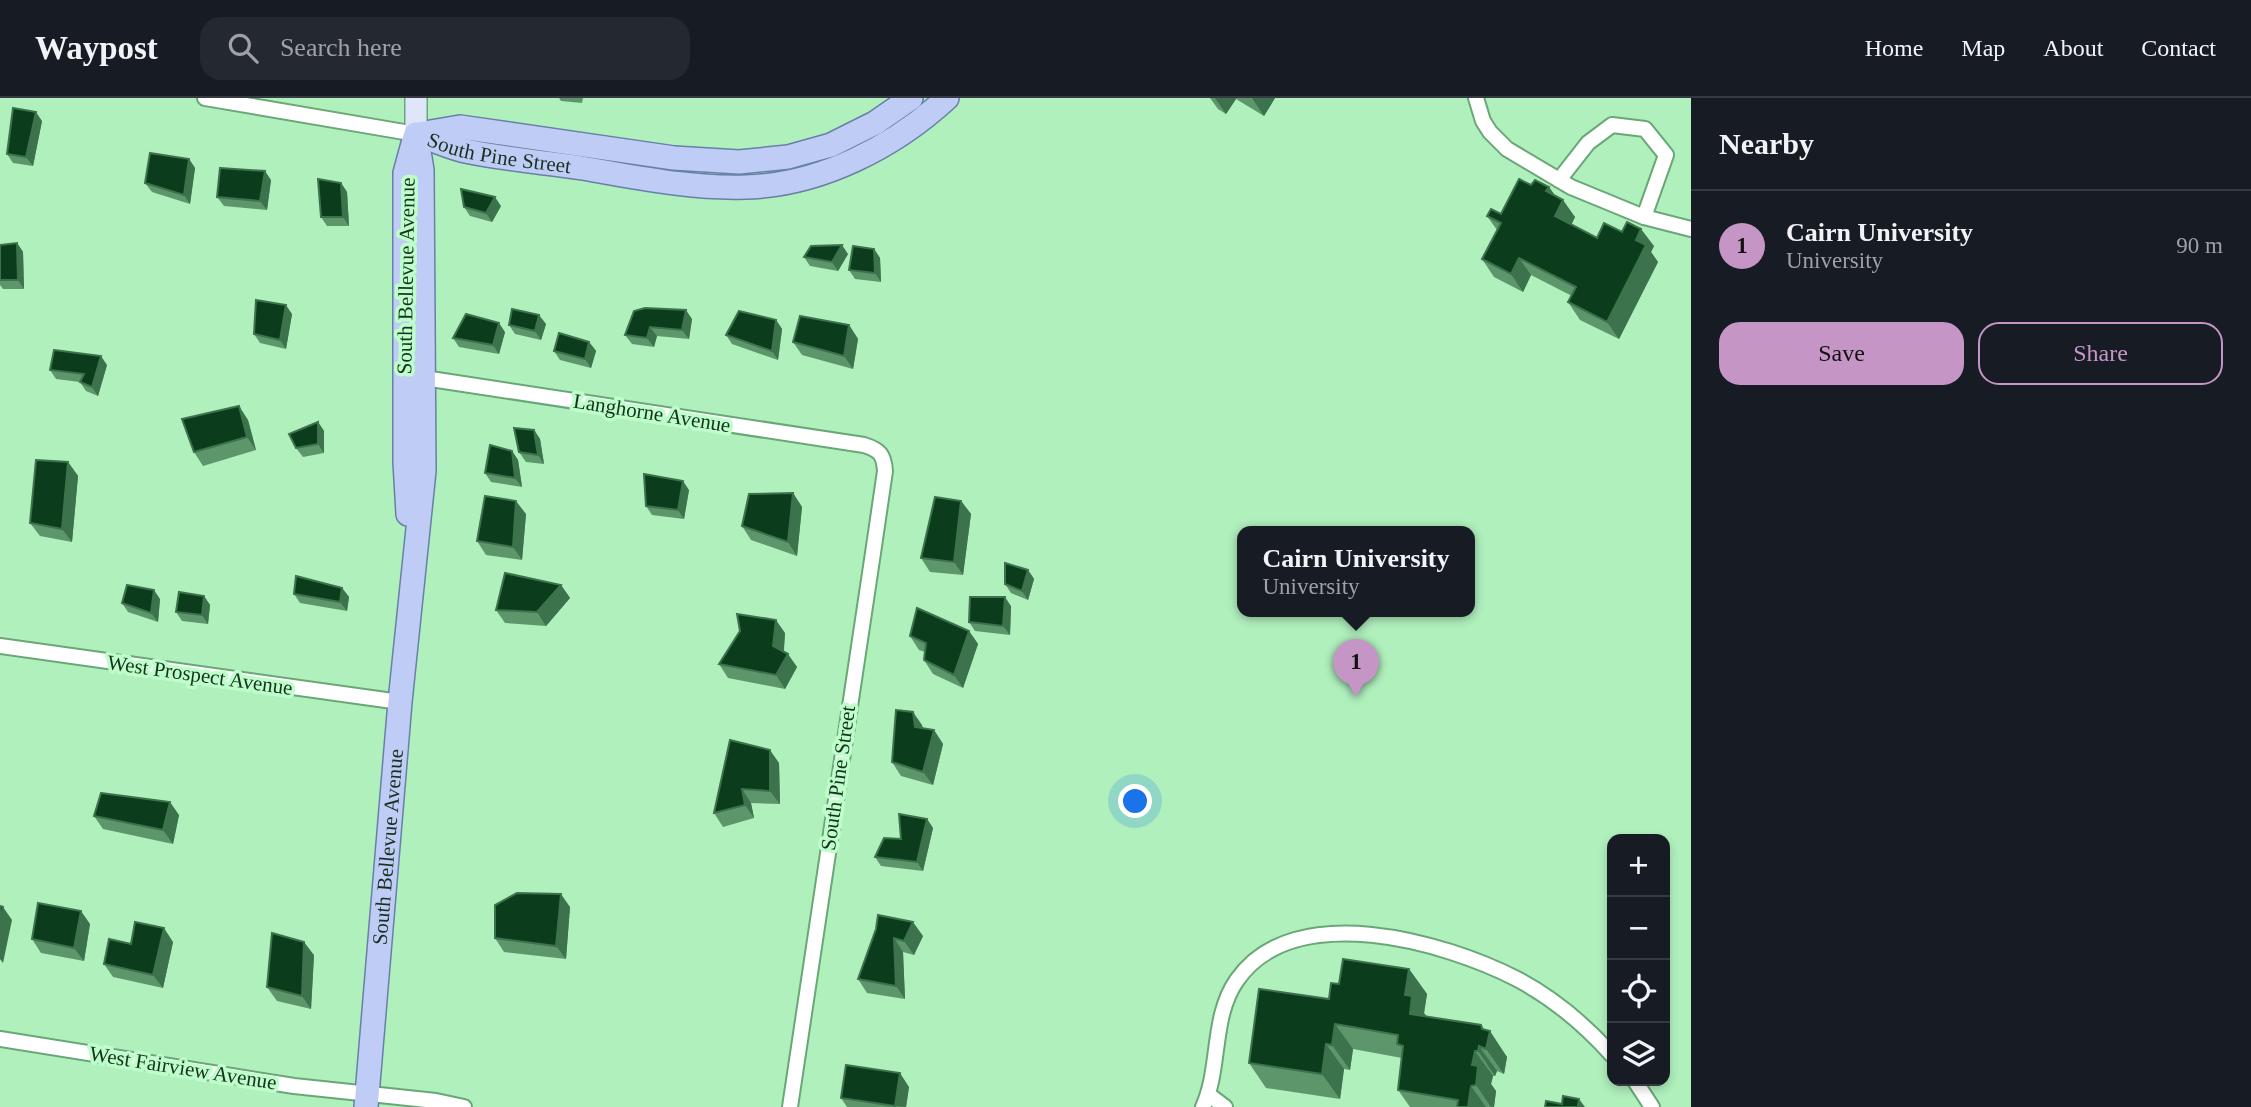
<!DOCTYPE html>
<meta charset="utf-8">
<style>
:root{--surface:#171b24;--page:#242831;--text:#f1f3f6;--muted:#9ea1a6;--line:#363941;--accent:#c596c5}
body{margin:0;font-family:Georgia,serif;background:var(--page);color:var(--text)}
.controls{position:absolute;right:21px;bottom:21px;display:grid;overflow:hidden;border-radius:14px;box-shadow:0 4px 10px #0003}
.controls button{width:63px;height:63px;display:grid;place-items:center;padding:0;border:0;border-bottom:2px solid var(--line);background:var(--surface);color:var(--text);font:35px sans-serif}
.you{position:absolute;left:1136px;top:704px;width:24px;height:24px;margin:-18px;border:5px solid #fff;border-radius:50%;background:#1a73e8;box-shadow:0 0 0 10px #1a73e833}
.badge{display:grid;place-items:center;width:46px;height:46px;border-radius:50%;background:var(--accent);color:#111;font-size:23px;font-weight:700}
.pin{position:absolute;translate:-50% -58px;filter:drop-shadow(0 2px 4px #0008)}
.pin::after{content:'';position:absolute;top:37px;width:24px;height:21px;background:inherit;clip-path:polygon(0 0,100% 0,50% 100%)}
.popup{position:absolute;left:1237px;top:428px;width:238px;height:91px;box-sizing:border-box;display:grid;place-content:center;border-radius:14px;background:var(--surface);filter:drop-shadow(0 2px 5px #0005);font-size:23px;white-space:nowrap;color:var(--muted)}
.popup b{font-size:26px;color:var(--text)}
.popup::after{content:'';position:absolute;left:50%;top:100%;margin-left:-14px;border:14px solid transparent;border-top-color:var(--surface)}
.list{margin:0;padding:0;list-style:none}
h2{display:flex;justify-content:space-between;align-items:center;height:91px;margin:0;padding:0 28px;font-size:30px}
h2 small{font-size:23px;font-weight:400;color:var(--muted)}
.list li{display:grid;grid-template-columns:46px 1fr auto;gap:21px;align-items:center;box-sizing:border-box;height:112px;padding:0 28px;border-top:2px solid var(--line)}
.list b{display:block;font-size:26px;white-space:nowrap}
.list p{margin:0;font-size:23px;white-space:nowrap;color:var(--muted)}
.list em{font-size:23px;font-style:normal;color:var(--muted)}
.actions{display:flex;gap:14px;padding:21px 28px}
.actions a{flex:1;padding:16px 0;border:2px solid var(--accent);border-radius:21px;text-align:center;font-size:24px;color:var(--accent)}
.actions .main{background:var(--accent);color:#111}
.icon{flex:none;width:38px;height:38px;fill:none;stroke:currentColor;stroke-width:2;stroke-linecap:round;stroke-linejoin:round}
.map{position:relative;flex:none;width:1691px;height:1009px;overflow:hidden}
header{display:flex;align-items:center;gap:42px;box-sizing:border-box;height:98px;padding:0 35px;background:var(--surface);border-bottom:2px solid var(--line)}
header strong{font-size:33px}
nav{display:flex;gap:38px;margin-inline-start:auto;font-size:24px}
.search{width:490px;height:63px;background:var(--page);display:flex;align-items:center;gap:18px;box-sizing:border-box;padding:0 24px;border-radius:21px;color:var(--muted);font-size:26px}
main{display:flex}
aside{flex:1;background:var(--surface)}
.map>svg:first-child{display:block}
</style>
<header>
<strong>Waypost</strong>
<div class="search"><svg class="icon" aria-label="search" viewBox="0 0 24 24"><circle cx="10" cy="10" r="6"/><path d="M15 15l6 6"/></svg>Search here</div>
<nav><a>Home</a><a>Map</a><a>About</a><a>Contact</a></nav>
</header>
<main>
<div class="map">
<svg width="1691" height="1009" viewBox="0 0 1691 1009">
<rect width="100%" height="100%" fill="#b0f0bd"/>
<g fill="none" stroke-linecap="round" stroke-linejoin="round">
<defs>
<g id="street">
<polyline points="205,0 416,36"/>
<polyline points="1476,0 1483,23 1490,34 1507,51 1571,89 1644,119"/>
<polyline points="1559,82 1588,45 1612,27 1645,31 1666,57 1644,119 1691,131"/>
<path d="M424,280L864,347C880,352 884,357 885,373L873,455L790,1009"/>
<polyline points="0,548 400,604"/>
<polyline points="0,941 294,988 436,1003 464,1009"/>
<polyline points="1635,983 1652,1009"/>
<polyline points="1209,997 1225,1009"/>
<path d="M1203,1009C1221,969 1211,919 1237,882C1294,800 1445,844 1517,881C1553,900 1585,927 1612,957"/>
</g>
<polyline id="secondary" points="416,36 416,0"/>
<g id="primary">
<path id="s1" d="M416,36C431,41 446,48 461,52C501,61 542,64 582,70C636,79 691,91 746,89C820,87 894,49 947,0"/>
<polyline points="419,36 460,29 674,60 739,64 788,59 831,47 875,25 911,0"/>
<polyline points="408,416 405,364 405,75 414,42"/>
<path id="s2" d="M366,1009L400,604L424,373L422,72L416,36"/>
</g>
</defs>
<!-- street casing -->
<use href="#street" stroke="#6aa778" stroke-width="18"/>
<!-- secondary casing -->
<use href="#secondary" stroke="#6aa778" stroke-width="24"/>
<!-- primary casing -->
<use href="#primary" stroke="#6880a6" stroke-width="26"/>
<!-- street -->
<use href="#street" stroke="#fff" stroke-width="14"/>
<!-- secondary -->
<use href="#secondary" stroke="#dfe6fa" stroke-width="21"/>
<!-- primary -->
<use href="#primary" stroke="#bfccf6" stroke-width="23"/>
</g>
<!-- wall -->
<g fill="#5e966c">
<polygon points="559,0 583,0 582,5 561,3"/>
<polygon points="1210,0 1275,0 1264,18 1236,1 1226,16 1218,11"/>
<polygon points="42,23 33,68 13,65 7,56"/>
<polygon points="189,61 195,70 190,106 152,94 145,85"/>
<polygon points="271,82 267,112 224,108 217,99"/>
<polygon points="341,85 347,94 349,128 327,128 321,119"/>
<polygon points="1531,87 1549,89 1555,98 1575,119 1571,127 1597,140 1654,148 1651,154 1658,164 1619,241 1580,222 1568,204 1572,198 1531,177 1523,194 1494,179 1482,161 1497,132 1487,118 1501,116"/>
<polygon points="501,108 492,124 470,118 464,109"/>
<polygon points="17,145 23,154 24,191 3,191 0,187 0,147"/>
<polygon points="874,151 880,160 881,184 855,181 849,172"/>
<polygon points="848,156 838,173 810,168 804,159"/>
<polygon points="634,213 692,221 689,241 657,238 654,249 632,246 625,237"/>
<polygon points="292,216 286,251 260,245 254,236"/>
<polygon points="776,222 782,231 778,262 732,246 726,237"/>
<polygon points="546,226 541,242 515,236 509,227"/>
<polygon points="849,227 858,241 853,271 802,257 793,244"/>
<polygon points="505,234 499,256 459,249 453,240"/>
<polygon points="589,244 596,253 591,270 560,262 554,253"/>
<polygon points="107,267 98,298 86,293 80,284 56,281 50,272"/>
<polygon points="248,322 256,352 203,368 194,354"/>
<polygon points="318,324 324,333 324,355 303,359 296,350"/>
<polygon points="534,332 540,341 544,366 526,364 519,354"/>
<polygon points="512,353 518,362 522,389 491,384 485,375"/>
<polygon points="68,364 78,378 72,444 40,438 30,425"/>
<polygon points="689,392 684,421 652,417 646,408"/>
<polygon points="793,395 802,409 797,458 751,442 742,428"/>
<polygon points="961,403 971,416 963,477 930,474 921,460"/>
<polygon points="526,416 522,462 486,457 477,443"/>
<polygon points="1028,472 1034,481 1028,502 1011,495 1005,486"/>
<polygon points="561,487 570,500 546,528 505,525 496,512"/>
<polygon points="342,490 349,499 347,513 300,505 294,496"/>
<polygon points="204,498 210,507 208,526 182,523 176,514"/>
<polygon points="160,501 158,524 128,514 122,505"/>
<polygon points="1011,508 1010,537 975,533 969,524"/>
<polygon points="969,533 978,546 963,590 933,576 924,562 925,554 919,552 910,538"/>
<polygon points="785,535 784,553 797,569 785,591 728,580 719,566"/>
<polygon points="922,627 923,630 934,632 943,646 933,687 901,678 892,664"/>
<polygon points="730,642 779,665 780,706 751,705 754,720 723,729 714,715"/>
<polygon points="179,717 173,746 103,731 94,718"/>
<polygon points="927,721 933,730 923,773 881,768 875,759 901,741"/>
<polygon points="570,809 566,861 504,854 495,840"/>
<polygon points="90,826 84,863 41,855 32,841"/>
<polygon points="876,831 923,838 914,857 903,854 905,901 867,895 858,881"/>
<polygon points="173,844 163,890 113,879 104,866 131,846"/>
<polygon points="314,857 311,911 277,903 267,889"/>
<polygon points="1409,871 1427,896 1424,915 1427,919 1485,932 1507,959 1504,976 1497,973 1495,978 1493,978 1491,986 1496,993 1494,1009 1410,1009 1398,992 1402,960 1353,951 1350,972 1344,971 1340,1001 1266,990 1249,965 1329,901 1339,886"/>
<polygon points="909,989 906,1009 847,1009 841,1000"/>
</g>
<!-- shaded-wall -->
<g fill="#3c724c">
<polygon points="1215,0 1235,0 1236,1 1226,16"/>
<polygon points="1252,0 1275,0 1264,18"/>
<polygon points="36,14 42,23 33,68 26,59"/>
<polygon points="189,61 195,70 190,106 184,97"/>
<polygon points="265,73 271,82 267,112 260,103"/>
<polygon points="341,85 347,94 349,128 343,119"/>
<polygon points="1549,89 1561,106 1563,102 1575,119 1567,136 1555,118 1546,93"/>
<polygon points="495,99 501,108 492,124 486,115"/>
<polygon points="1641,131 1654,148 1651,154 1658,164 1619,241 1607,224 1636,142"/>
<polygon points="17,145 23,154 24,191 18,182"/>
<polygon points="842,147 848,156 838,173 832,164"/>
<polygon points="874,151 880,160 881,184 875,175"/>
<polygon points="1519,160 1531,177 1523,194 1511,176"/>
<polygon points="286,207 292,216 286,251 280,242"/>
<polygon points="686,212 692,221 689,241 682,232"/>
<polygon points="539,217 546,226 541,242 535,233"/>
<polygon points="776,222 782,231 778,262 772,253"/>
<polygon points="499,225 505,234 499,256 493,247"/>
<polygon points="849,227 858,241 853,271 844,258"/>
<polygon points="650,229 657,238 654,249 647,240"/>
<polygon points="589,244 596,253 591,270 585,261"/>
<polygon points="101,258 107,267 98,298 92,289"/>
<polygon points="239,308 248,322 256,352 247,339"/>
<polygon points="318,324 324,333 324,355 318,346"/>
<polygon points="534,332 540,341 544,366 538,357"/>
<polygon points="512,353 518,362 522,389 515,380"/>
<polygon points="68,364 78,378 72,444 62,431"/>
<polygon points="683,383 689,392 684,421 678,412"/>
<polygon points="793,395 802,409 797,458 788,444"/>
<polygon points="516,403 526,416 522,462 513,449"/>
<polygon points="961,403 971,416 963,477 954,464"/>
<polygon points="1028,472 1034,481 1028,502 1022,493"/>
<polygon points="561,487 570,500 546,528 537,514"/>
<polygon points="342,490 349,499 347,513 340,504"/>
<polygon points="154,492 160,501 158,524 151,515"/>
<polygon points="204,498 210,507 208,526 202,517"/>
<polygon points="1005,499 1011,508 1010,537 1003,528"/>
<polygon points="776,522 785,535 783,561 773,548"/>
<polygon points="969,533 978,546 963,590 954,577"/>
<polygon points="788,556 797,569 785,591 776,577"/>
<polygon points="913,614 922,627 924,642 915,629"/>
<polygon points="934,632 943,646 933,687 923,674"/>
<polygon points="770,652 779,665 780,706 770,693"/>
<polygon points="742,691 751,705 754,720 745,707"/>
<polygon points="170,704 179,717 173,746 163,732"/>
<polygon points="927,721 933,730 923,773 917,764"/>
<polygon points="561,796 570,809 566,861 556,848"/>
<polygon points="3,809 12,822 3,865 0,861 0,823"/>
<polygon points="81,813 90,826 84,863 74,850"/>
<polygon points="913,824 923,838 914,857 904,843"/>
<polygon points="164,830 173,844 163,890 153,877"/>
<polygon points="894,840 903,854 905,901 896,888"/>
<polygon points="304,844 314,857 311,911 302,898"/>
<polygon points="1409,871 1427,896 1424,915 1430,923 1410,916 1405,897"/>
<polygon points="1335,926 1353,951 1350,972 1332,947"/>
<polygon points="1481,927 1489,938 1490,933 1507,959 1504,976 1486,951"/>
<polygon points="1326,946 1344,971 1340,1001 1322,976"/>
<polygon points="1479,948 1497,973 1495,978 1478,953"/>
<polygon points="1475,953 1493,978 1491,986 1496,993 1494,1009 1491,1009 1476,987 1472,967"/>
<polygon points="900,975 909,989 906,1009 895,1008"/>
<polygon points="1471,988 1486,1009 1468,1009"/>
<polygon points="1579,1001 1585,1009 1578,1008"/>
</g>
<!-- building -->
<g fill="#0b3c1c" stroke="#3c724c" stroke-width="2">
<polygon points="13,10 36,14 26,59 7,56"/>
<polygon points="150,55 189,61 184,97 145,85"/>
<polygon points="220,70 265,73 260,103 217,99"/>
<polygon points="318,81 341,85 343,119 321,119"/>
<polygon points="1519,81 1531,87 1535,82 1549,89 1546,93 1563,102 1555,118 1597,140 1604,125 1622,134 1627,124 1641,131 1636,142 1646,147 1607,224 1568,204 1576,189 1519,160 1511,176 1482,161 1501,125 1487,118 1491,111 1501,116"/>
<polygon points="461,91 495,99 486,115 464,109"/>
<polygon points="17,145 18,182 0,182 0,147"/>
<polygon points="842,147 832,164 804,159 811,148"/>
<polygon points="853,148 874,151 875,175 849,172"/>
<polygon points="256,202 286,207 280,242 254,236"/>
<polygon points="645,210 686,212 682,232 650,229 647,240 625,237 634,213"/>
<polygon points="512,211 539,217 535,233 509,227"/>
<polygon points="739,213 776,222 772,253 726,237"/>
<polygon points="466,216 499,225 493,247 453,240"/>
<polygon points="800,218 849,227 844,258 793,244"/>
<polygon points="559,235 589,244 585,261 554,253"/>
<polygon points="54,252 101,258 92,289 80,284 84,276 50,272"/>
<polygon points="239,308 247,339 194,354 182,321"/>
<polygon points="318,324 318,346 296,350 289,336"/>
<polygon points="514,330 534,332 538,357 519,354"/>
<polygon points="490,347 512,353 515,380 485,375"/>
<polygon points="36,362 68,364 62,431 30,425"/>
<polygon points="644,376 683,383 678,412 646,408"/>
<polygon points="793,395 788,444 742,428 749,396"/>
<polygon points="485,398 516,403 513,449 477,443"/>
<polygon points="935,399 961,403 954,464 921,460"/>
<polygon points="1005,465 1028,472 1022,493 1005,486"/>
<polygon points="505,475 561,487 537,514 496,512"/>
<polygon points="296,478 342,490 340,504 294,496"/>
<polygon points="127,487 154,492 151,515 122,505"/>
<polygon points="179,494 204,498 202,517 176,514"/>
<polygon points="970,499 1005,499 1003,528 969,524"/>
<polygon points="917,510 969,533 954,577 924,562 926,545 910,538"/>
<polygon points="737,516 776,522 773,548 788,556 776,577 719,566 740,533"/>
<polygon points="896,612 913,614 915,629 934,632 923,674 892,664"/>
<polygon points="730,642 770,652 770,693 742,691 745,707 714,715"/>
<polygon points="101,695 170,704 163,732 94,718"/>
<polygon points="899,716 927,721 917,764 875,759 884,740 901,741"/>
<polygon points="517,795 561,796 556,848 495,840 495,807"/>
<polygon points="38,805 81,813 74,850 32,841"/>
<polygon points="0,808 3,809 0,823"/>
<polygon points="878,817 913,824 904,843 894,840 896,888 858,881 876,831"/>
<polygon points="135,824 164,830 153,877 104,866 109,841 131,846"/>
<polygon points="272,835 304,844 302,898 267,889"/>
<polygon points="1343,861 1409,871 1405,897 1412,898 1410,916 1481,927 1482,931 1490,933 1486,951 1479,948 1478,953 1475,953 1472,967 1478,968 1476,987 1471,988 1468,1009 1457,1009 1458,1002 1398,992 1403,948 1397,946 1398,937 1335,926 1332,947 1326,946 1322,976 1249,965 1259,891 1329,901 1331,885 1339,886"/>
<polygon points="846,967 900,975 895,1008 841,1000"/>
<polygon points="1563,998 1579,1001 1578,1008 1584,1009 1545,1009 1546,1003 1562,1006"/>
</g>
<g text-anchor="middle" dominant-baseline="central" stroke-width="7" stroke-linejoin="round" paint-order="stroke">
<!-- street labels -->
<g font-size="21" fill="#17311e" stroke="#bdfeca">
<text stroke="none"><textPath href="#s1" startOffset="86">South Pine Street</textPath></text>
<text transform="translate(406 178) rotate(-89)">South Bellevue Avenue</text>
<text transform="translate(652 315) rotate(9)">Langhorne Avenue</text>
<text transform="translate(200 577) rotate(8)">West Prospect Avenue</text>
<text transform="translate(838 680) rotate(-82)">South Pine Street</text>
<text stroke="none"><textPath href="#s2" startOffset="261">South Bellevue Avenue</textPath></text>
<text transform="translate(183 970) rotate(9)">West Fairview Avenue</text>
</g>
</g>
</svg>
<div class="controls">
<button>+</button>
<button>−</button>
<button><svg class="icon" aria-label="locate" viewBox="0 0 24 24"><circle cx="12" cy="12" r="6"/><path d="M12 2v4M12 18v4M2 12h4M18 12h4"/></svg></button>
<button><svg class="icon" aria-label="layers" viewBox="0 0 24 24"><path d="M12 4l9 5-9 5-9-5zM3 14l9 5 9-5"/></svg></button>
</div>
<div class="you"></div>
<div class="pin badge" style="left:1356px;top:599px">1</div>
<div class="popup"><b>Cairn University</b>University</div>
</div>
<aside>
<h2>Nearby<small></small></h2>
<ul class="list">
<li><span class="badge">1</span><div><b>Cairn University</b><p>University</p></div><em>90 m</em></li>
</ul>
<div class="actions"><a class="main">Save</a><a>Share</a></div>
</aside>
</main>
